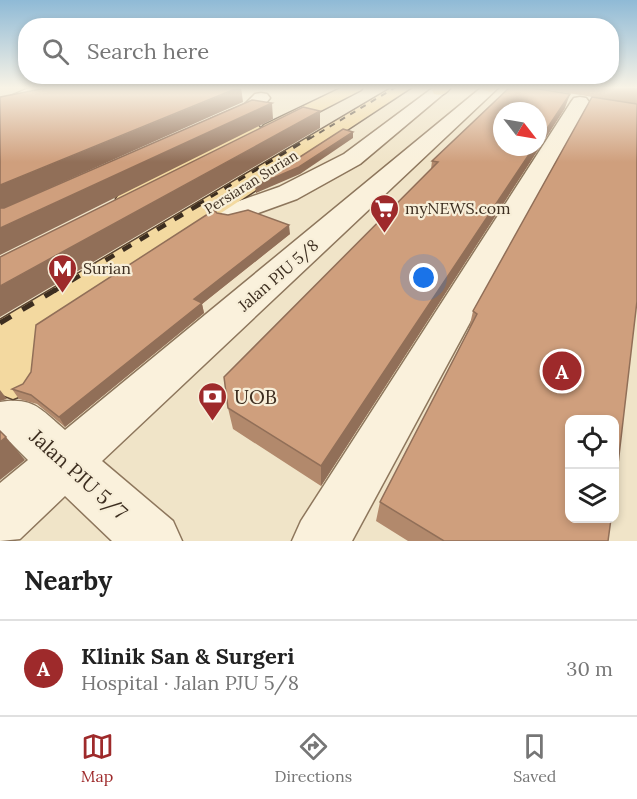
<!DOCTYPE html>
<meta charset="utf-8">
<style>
:root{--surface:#fff;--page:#f2f2f2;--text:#222;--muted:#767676;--line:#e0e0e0;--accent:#9e2a2b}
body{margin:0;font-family:Lora,serif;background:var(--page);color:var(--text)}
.controls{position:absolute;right:18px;bottom:18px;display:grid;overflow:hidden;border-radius:12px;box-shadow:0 3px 9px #0003}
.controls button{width:54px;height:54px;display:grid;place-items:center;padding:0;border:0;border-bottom:2px solid var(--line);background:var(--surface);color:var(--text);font:30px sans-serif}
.compass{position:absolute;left:493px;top:102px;width:54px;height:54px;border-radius:50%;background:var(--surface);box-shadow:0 3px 9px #0003;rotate:121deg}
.you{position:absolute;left:424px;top:278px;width:21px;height:21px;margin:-15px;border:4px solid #fff;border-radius:50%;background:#1a73e8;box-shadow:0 0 0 9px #1a73e833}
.badge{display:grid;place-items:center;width:39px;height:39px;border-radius:50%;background:var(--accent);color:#fff;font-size:20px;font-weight:700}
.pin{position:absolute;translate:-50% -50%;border:3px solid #fff;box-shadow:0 2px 6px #0006}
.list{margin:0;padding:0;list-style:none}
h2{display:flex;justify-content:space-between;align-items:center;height:78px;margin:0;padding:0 24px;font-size:26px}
h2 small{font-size:20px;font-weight:400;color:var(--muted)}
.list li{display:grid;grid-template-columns:39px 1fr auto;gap:18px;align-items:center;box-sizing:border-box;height:96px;padding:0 24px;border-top:2px solid var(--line)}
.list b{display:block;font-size:22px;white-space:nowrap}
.list p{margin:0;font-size:20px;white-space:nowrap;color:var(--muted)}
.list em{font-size:20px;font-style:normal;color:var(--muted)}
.icon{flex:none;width:33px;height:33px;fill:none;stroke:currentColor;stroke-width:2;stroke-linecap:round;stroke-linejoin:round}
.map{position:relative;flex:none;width:637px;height:541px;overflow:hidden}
.search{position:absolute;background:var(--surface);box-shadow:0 3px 9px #0003;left:18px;right:18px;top:18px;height:66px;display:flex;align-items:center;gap:15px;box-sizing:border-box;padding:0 21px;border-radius:24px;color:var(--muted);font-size:22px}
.sheet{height:174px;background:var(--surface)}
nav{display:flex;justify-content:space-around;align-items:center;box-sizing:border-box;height:84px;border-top:2px solid var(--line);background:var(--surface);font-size:16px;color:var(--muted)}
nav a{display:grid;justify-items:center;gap:3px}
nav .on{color:var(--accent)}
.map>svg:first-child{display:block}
</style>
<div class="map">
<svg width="637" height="541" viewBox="0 0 637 541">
<rect width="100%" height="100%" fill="#f0e4c8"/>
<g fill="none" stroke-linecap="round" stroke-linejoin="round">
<defs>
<g id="minor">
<polygon points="31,87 51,87 49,90 0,113 0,101"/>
<polygon points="434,87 446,87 448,90 360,164 297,199 239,220 229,222 219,220 215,214 219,208 279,187 344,154"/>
<path d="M482,87H499L102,461L173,521L182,541H112L65,496L20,539L0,541V483L28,460L10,442L0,444V402C34,397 40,409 65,430Z"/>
<path d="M261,93L267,94L270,98C259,113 231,132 211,127L208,123L211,119L244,105L255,94Z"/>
<polygon points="580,97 586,98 589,102 352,541 292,541 301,521 571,102 574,98"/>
</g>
<g id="major">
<polygon points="343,87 363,87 361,90 278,133 264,133 261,129 264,125"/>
<polygon points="393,87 412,87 39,333 35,381 28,393 13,399 0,394 0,320"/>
<path d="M434,87H451C446,94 442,96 434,94L432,90Z"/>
<polygon points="481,87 499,87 491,92 483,90"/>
<polygon points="250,122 257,124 260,128 257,132 176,179 138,205 129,207 120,205 116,199 120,193 158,169"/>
</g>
</defs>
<!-- minor casing -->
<use href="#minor" stroke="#8d765c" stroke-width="3"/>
<!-- major casing -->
<use href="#major" stroke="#5b4430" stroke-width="3"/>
<!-- minor -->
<use href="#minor" fill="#faf1dc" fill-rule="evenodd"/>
<!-- major -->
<use href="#major" fill="#f3d9a0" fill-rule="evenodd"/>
<!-- rail-far3 -->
<polyline stroke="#3d2e20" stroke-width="2" stroke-dasharray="6 6" stroke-linecap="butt" points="309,139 396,87"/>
<!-- rail-far2 -->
<polyline stroke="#3d2e20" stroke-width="3" stroke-dasharray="8 8" stroke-linecap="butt" points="197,205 311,137"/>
<!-- rail-far1 -->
<polyline stroke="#3d2e20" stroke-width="4.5" stroke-dasharray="10 10" stroke-linecap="butt" points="54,291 200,204"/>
<!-- rail -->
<polyline stroke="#3d2e20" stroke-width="5" stroke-dasharray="13 13" stroke-linecap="butt" points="0,323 57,289"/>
</g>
<!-- wall -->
<g fill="#b2896c">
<polygon points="530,87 637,87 637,104"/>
<polygon points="592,97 608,541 408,541 376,521 380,502 468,333 473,311"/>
<polygon points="565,108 321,486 233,429 228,408 431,169 432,161"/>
<polygon points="217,213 290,234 202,304 204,313 65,427 37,404 19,399 12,389 23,384"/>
</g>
<!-- shaded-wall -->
<g fill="#916f58">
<polygon points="241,87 243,102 0,210 0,185"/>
<polygon points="570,94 565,108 321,486 321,466 534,147 538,147 538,142"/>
<polygon points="272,103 273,119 0,255 0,228"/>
<polygon points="320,111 320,128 0,317 0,286"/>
<polygon points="353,132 353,138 300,174 256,193 255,186"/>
<polygon points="289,225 290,234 202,304 204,313 65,427 59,417 194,299"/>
<polygon points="0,390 7,399 0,401"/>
<polygon points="6,437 25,460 0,480 0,442"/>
</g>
<!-- building -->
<g fill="#cf9f7d" stroke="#916f58" stroke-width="1.5">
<polygon points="51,87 240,87 0,185 0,97"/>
<polygon points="510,87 526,87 570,94 538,142 538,111 502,111 502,147 534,147 321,466 228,408 224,377 438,162 432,161"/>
<polygon points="622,87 637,87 637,89"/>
<polygon points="592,97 637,104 637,301 615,490 615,420 570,420 570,519 611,519 608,541 444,541 380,502 477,314 473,311"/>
<polygon points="252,100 272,103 0,228 0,208 4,208"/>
<polygon points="303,107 320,111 0,286 0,257"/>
<polygon points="343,129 353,132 299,167 255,186"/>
<polygon points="214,210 217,213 228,215 248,210 289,225 194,299 202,303 59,417 31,395 12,389 23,384 31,372 36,325"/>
<polygon points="0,431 6,437 0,442"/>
</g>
<!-- sky -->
<linearGradient id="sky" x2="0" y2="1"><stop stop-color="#8fbad6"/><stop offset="0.54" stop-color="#f8f3e6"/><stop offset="1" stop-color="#f8f3e6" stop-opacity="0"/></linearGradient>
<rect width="637" height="162" fill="url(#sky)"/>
<!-- icons -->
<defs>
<symbol id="supermarket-pin" viewBox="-11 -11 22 30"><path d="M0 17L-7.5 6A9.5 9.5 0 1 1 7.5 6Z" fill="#9e2a2b" stroke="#f7eed8"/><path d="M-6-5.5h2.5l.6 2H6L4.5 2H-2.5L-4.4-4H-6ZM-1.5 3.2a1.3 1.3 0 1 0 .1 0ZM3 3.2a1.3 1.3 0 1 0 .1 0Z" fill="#fff"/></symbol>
<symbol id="metro-pin" viewBox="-11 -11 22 30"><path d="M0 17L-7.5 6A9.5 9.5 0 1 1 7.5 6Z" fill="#9e2a2b" stroke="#f7eed8"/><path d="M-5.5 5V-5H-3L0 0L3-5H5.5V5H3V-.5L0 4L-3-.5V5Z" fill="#fff"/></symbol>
<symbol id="bank-pin" viewBox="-11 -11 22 30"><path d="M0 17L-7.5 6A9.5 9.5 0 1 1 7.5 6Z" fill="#9e2a2b" stroke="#f7eed8"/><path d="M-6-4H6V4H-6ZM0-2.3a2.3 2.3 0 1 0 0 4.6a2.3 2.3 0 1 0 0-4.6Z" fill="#fff"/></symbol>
</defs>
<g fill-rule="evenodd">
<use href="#supermarket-pin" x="368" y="192" width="33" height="45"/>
<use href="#metro-pin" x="46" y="252" width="33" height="45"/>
<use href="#bank-pin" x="196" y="380" width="33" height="45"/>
</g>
<g text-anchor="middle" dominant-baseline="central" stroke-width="4.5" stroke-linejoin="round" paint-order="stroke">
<!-- far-street labels -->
<g font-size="14" fill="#3d2e20" stroke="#f7eed8">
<text transform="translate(251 182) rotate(-32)">Persiaran Surian</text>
</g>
<!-- poi labels -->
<g font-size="16" fill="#3d2e20" stroke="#f7eed8" text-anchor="start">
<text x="405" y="208">myNEWS.com</text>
<text x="83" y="268">Surian</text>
</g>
<!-- street labels -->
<g font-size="16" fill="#3d2e20" stroke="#f7eed8">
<text transform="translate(278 275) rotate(-41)">Jalan PJU 5/8</text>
</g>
<!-- near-poi labels -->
<g font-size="20" fill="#3d2e20" stroke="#f7eed8" text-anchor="start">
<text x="234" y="396">UOB</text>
</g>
<!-- near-street labels -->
<g font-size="20" fill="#3d2e20" stroke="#f7eed8">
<text transform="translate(79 474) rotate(42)">Jalan PJU 5/7</text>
</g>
</g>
</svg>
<div class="controls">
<button><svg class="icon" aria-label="locate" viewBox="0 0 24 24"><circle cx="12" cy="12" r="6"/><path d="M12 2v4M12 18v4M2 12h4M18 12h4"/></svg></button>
<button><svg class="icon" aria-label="layers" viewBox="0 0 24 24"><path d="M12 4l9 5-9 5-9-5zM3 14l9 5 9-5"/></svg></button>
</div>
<svg class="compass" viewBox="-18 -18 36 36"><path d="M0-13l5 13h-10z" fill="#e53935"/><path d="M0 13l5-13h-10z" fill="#767676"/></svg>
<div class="you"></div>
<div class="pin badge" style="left:562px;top:371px">A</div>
<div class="search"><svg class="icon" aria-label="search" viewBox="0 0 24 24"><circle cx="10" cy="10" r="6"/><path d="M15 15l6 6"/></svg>Search here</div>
</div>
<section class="sheet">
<h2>Nearby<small></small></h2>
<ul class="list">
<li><span class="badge">A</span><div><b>Klinik San &amp; Surgeri</b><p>Hospital · Jalan PJU 5/8</p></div><em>30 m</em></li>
</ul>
</section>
<nav>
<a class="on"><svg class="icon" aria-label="map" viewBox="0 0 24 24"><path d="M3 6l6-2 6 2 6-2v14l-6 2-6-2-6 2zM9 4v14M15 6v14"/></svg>Map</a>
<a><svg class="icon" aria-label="directions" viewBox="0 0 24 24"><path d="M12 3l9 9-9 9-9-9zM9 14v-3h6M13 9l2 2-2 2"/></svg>Directions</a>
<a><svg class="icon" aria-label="saved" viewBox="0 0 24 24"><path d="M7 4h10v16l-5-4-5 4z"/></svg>Saved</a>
</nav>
